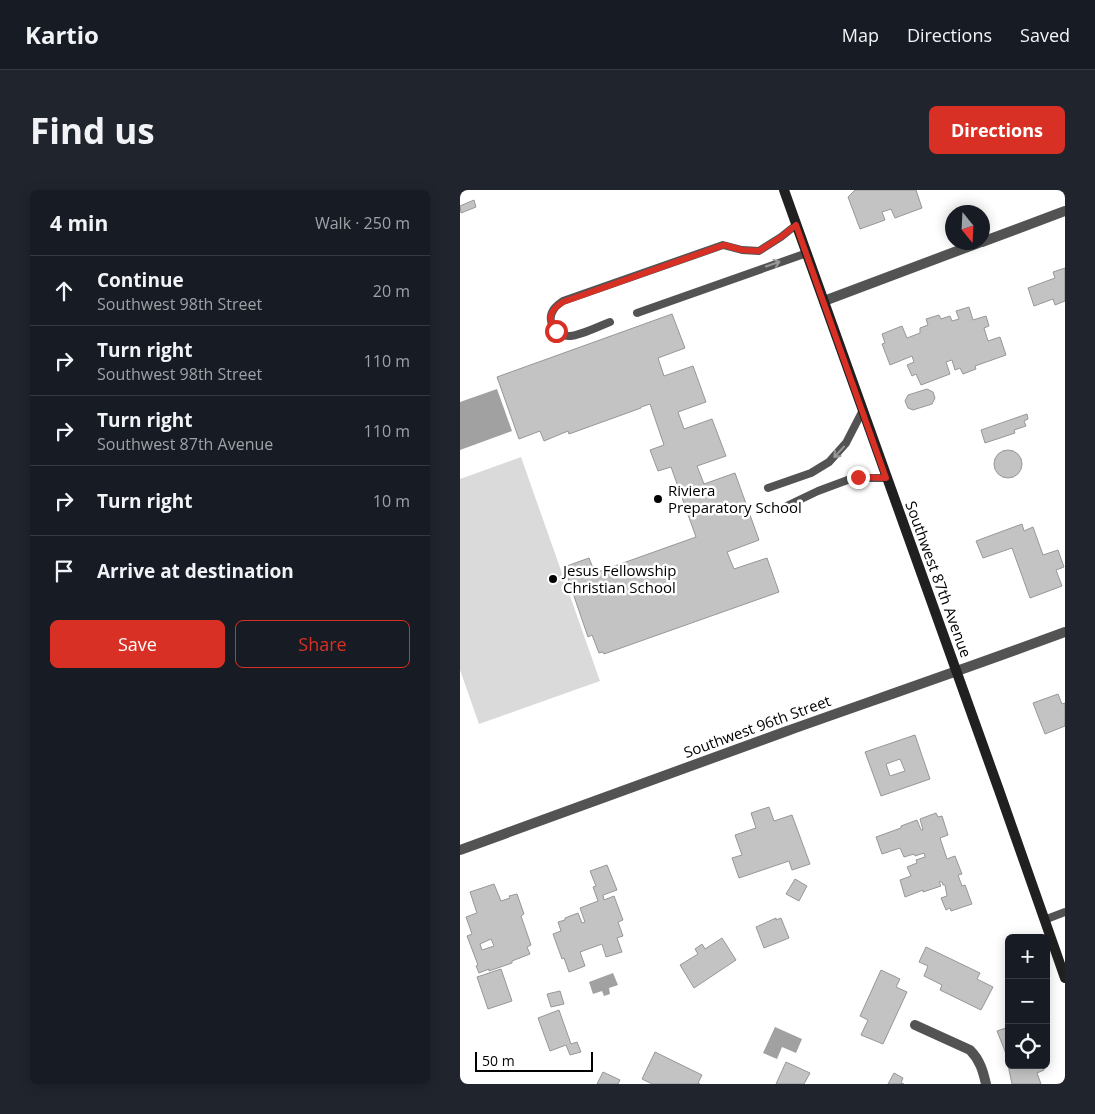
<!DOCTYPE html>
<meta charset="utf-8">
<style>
:root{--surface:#171b24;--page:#20242c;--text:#f1f3f6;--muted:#9ea1a6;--line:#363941;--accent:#d93025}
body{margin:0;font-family:"Open Sans",sans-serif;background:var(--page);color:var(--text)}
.controls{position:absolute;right:15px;bottom:15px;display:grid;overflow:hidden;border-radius:8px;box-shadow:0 2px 12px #0003}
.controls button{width:45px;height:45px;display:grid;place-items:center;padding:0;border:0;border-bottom:1px solid var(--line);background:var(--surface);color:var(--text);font:25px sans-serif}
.compass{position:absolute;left:485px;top:15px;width:45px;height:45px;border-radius:50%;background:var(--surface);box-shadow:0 2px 12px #0003;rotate:162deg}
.scale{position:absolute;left:15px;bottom:12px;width:118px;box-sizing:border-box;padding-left:5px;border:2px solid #000;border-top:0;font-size:14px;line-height:18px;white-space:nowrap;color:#000;-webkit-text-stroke:4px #fff;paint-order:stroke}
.stop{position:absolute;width:15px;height:15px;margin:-11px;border:4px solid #d93025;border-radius:50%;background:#fff}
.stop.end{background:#d93025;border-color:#fff;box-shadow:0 1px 5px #0008}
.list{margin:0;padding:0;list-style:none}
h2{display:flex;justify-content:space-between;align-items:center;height:65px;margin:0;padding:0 20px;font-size:21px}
h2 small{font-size:16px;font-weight:400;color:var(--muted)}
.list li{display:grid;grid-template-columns:32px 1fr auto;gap:15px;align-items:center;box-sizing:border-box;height:70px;padding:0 20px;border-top:1px solid var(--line)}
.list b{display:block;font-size:19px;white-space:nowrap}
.list p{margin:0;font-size:16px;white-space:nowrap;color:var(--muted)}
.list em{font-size:16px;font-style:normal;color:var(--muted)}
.actions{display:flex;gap:10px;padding:15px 20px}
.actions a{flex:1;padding:11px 0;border:1px solid var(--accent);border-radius:8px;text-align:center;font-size:18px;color:var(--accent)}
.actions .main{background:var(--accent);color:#fff}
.icon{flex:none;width:28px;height:28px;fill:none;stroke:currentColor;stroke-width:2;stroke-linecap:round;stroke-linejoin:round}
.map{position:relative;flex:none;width:605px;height:894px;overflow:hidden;border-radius:8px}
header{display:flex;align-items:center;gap:30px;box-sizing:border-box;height:70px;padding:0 25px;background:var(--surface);border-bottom:1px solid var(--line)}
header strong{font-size:24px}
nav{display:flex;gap:28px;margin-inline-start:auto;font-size:18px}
.intro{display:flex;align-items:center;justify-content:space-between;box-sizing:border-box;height:120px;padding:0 30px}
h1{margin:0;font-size:35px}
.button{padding:12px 22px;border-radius:8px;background:var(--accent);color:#fff;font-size:18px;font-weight:700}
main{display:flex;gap:30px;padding:0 30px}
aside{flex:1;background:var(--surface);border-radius:8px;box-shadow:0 2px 12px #0003}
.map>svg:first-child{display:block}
</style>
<header>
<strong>Kartio</strong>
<nav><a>Map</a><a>Directions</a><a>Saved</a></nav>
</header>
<div class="intro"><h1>Find us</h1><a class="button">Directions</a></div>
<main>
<aside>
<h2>4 min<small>Walk · 250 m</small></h2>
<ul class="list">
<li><svg class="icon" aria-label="ahead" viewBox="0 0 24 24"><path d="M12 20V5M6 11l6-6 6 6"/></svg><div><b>Continue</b><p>Southwest 98th Street</p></div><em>20 m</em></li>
<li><svg class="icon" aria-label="right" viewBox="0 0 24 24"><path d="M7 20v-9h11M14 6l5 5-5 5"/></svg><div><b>Turn right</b><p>Southwest 98th Street</p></div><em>110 m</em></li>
<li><svg class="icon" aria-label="right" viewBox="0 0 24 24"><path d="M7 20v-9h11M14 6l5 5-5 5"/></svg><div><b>Turn right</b><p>Southwest 87th Avenue</p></div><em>110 m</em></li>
<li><svg class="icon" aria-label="right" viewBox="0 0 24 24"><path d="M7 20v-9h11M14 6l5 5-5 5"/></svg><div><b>Turn right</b></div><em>10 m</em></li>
<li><svg class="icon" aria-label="arrive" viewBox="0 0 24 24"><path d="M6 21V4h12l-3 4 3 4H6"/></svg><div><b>Arrive at destination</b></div></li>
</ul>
<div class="actions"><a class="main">Save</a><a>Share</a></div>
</aside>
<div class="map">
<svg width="605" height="894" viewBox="0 0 605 894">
<rect width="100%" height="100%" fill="#fff"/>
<!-- green -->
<polygon fill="#dadada" points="61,267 140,491 19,534 0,480 0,289"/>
<!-- water -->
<g fill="#a1a1a1">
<polygon points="37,199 52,241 0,260 0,212"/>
<polygon points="153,783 158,795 149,798 150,804 144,806 142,801 133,804 129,792"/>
<polygon points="315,837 342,849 336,863 322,857 317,869 303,863"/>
</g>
<!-- building -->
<g fill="#c3c3c3" stroke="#979797" fill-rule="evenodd">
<polygon points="395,0 456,0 462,18 435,28 431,19 422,22 425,30 400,39 388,7"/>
<polygon points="14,10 16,17 1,23 0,16"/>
<polygon points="605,78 605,111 595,115 593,109 574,116 568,98 595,88 593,82"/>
<polygon points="509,117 513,130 526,126 529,136 524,138 528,151 540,147 546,165 515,176 516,179 503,184 500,178 495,180 492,170 486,172 490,184 461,195 456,184 452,186 447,175 454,172 452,166 430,175 422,154 425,153 422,144 442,136 447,148 460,143 460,138 468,135 466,129 479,125 481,129 490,126 492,131 499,129 496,121"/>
<polygon points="212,124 225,158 198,168 204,186 233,176 246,212 218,222 224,239 252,229 266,266 237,276 244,294 275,283 299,350 267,362 274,379 307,368 319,402 144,464 143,462 139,463 132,445 128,447 104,377 129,368 135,383 236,347 211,277 198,281 190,260 204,255 190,214 181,217 181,218 109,244 108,241 84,251 80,241 59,249 37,187"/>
<polygon points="467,199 473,202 475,208 472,214 453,220 448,218 445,211 448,205"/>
<polygon points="567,224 568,229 564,231 566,236 554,240 555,243 525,253 521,240"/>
<circle cx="548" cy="274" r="14"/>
<polygon points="562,334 564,341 573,337 583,365 598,360 604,377 596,380 602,396 570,408 552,358 523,368 516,351"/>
<polygon points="598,504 602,514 605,513 605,536 585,544 573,513"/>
<path d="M455,545L470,589L421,606L405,562ZM440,569L445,581L430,586L426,574Z"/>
<polygon points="309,617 314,631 332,625 350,674 332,680 329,671 279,688 272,668 282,665 275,645 296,638 291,623"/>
<polygon points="476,623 478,627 482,626 488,645 480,648 487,669 495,666 502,684 498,685 502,696 505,695 512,714 491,721 490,718 486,720 481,708 487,706 485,695 483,695 482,692 479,692 481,696 463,702 463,700 445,707 440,690 451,686 447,677 457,673 456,670 465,667 464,663 455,666 454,664 444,667 440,658 422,664 416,647 441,638 441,636 457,630 461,640 463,640 460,629"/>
<polygon points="147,675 157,700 143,705 144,710 154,706 163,730 158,732 163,746 157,748 162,762 146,767 142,754 120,762 125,776 109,782 104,768 102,769 93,744 101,741 98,732 105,730 105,728 118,723 122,733 125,732 120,718 138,711 133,697 136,696 130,681"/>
<polygon points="335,689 347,696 339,711 326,704"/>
<path d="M34,694L41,711L50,708L49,706L57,704L64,724L61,726L71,755L67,757L70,764L52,771V773L29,781V779L19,783L16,776L18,775L7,746L12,744L6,727L17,723L10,702ZM31,749L34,756L22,760L20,754Z"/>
<polygon points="316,728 316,730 321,728 329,748 304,758 296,737"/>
<polygon points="262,748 276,770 234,798 220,775 238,764 235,759 242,754 245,759"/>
<polygon points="466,757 520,783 517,789 533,797 521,820 480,800 482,795 464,786 468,776 459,772"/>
<polygon points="41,779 52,811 28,819 17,787"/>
<polygon points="421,780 440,789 436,797 447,802 423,854 401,845 408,830 400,826"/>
<polygon points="100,801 104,814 91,817 87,804"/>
<polygon points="99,820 111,854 117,852 121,862 110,865 106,855 90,861 78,828"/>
<polygon points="549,837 549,875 582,875 584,880 577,883 581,894 552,894 545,861 537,841"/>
<polygon points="195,862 242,885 238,893 240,894 192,894 182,889"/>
<polygon points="326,872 350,883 344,894 316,894"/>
<polygon points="143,882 160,890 158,894 137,894"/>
<polygon points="434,883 443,888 441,893 444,894 428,894"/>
</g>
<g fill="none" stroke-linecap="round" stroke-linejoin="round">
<!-- service -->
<g stroke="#535353" stroke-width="8">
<polyline points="177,123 347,63"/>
<path d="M150,132C139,136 122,145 110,146C96,147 85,131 94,119C96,116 100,113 103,111L263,55L282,60L299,61L321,47L336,35"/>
<polyline points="308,298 351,283 369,272 386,253 403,220"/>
<polyline points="316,321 358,301 393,288 426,288"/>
<polyline points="584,730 605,722"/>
</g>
<!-- minor -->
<g stroke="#535353" stroke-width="10">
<polyline points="522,52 605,21"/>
<polyline points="364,111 521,52"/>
<path d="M455,835L510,860C520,870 523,881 526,894"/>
</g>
<!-- tertiary -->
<path stroke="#535353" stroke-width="10" d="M0,660C109,620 218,580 327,541C420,508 513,476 605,442"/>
<!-- secondary -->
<polyline stroke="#202020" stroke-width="10" points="324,0 540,603 605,788"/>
</g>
<!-- one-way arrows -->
<defs><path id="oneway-shaft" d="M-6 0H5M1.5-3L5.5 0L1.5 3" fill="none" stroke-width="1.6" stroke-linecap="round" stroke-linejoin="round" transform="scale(1.25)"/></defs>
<g stroke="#989898">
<use href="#oneway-shaft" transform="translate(313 74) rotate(-19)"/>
<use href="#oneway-shaft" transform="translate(379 262) rotate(133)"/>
</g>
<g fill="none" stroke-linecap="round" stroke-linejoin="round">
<!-- route -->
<path stroke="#d93025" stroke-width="6" d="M96,141C87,128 90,120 103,112L264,55L282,60L299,61L321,47L336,35L426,288L398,287"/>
</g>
<!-- markers -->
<g fill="#000" stroke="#fff" stroke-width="2">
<circle cx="198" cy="309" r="5"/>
<circle cx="93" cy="389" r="5"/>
</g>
<g text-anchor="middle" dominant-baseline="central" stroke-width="5" stroke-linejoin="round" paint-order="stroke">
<!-- poi labels -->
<g font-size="15" fill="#000" stroke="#fff" text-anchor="start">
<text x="208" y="300">Riviera<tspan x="208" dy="17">Preparatory School</tspan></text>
<text x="103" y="380">Jesus Fellowship<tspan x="103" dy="17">Christian School</tspan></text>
</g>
<!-- street labels -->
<g font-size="15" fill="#000" stroke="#fff">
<text transform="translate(479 389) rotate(70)">Southwest 87th Avenue</text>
<text transform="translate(297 536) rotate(-20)">Southwest 96th Street</text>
</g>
</g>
</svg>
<div class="controls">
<button>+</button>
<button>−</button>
<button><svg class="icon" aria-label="locate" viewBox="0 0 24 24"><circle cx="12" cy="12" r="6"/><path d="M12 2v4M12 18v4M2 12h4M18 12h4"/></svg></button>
</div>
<svg class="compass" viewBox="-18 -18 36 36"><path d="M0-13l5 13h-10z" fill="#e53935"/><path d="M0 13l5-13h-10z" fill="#9ea1a6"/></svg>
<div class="scale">50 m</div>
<div class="stop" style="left:96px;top:141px"></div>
<div class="stop end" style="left:398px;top:287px"></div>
</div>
</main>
